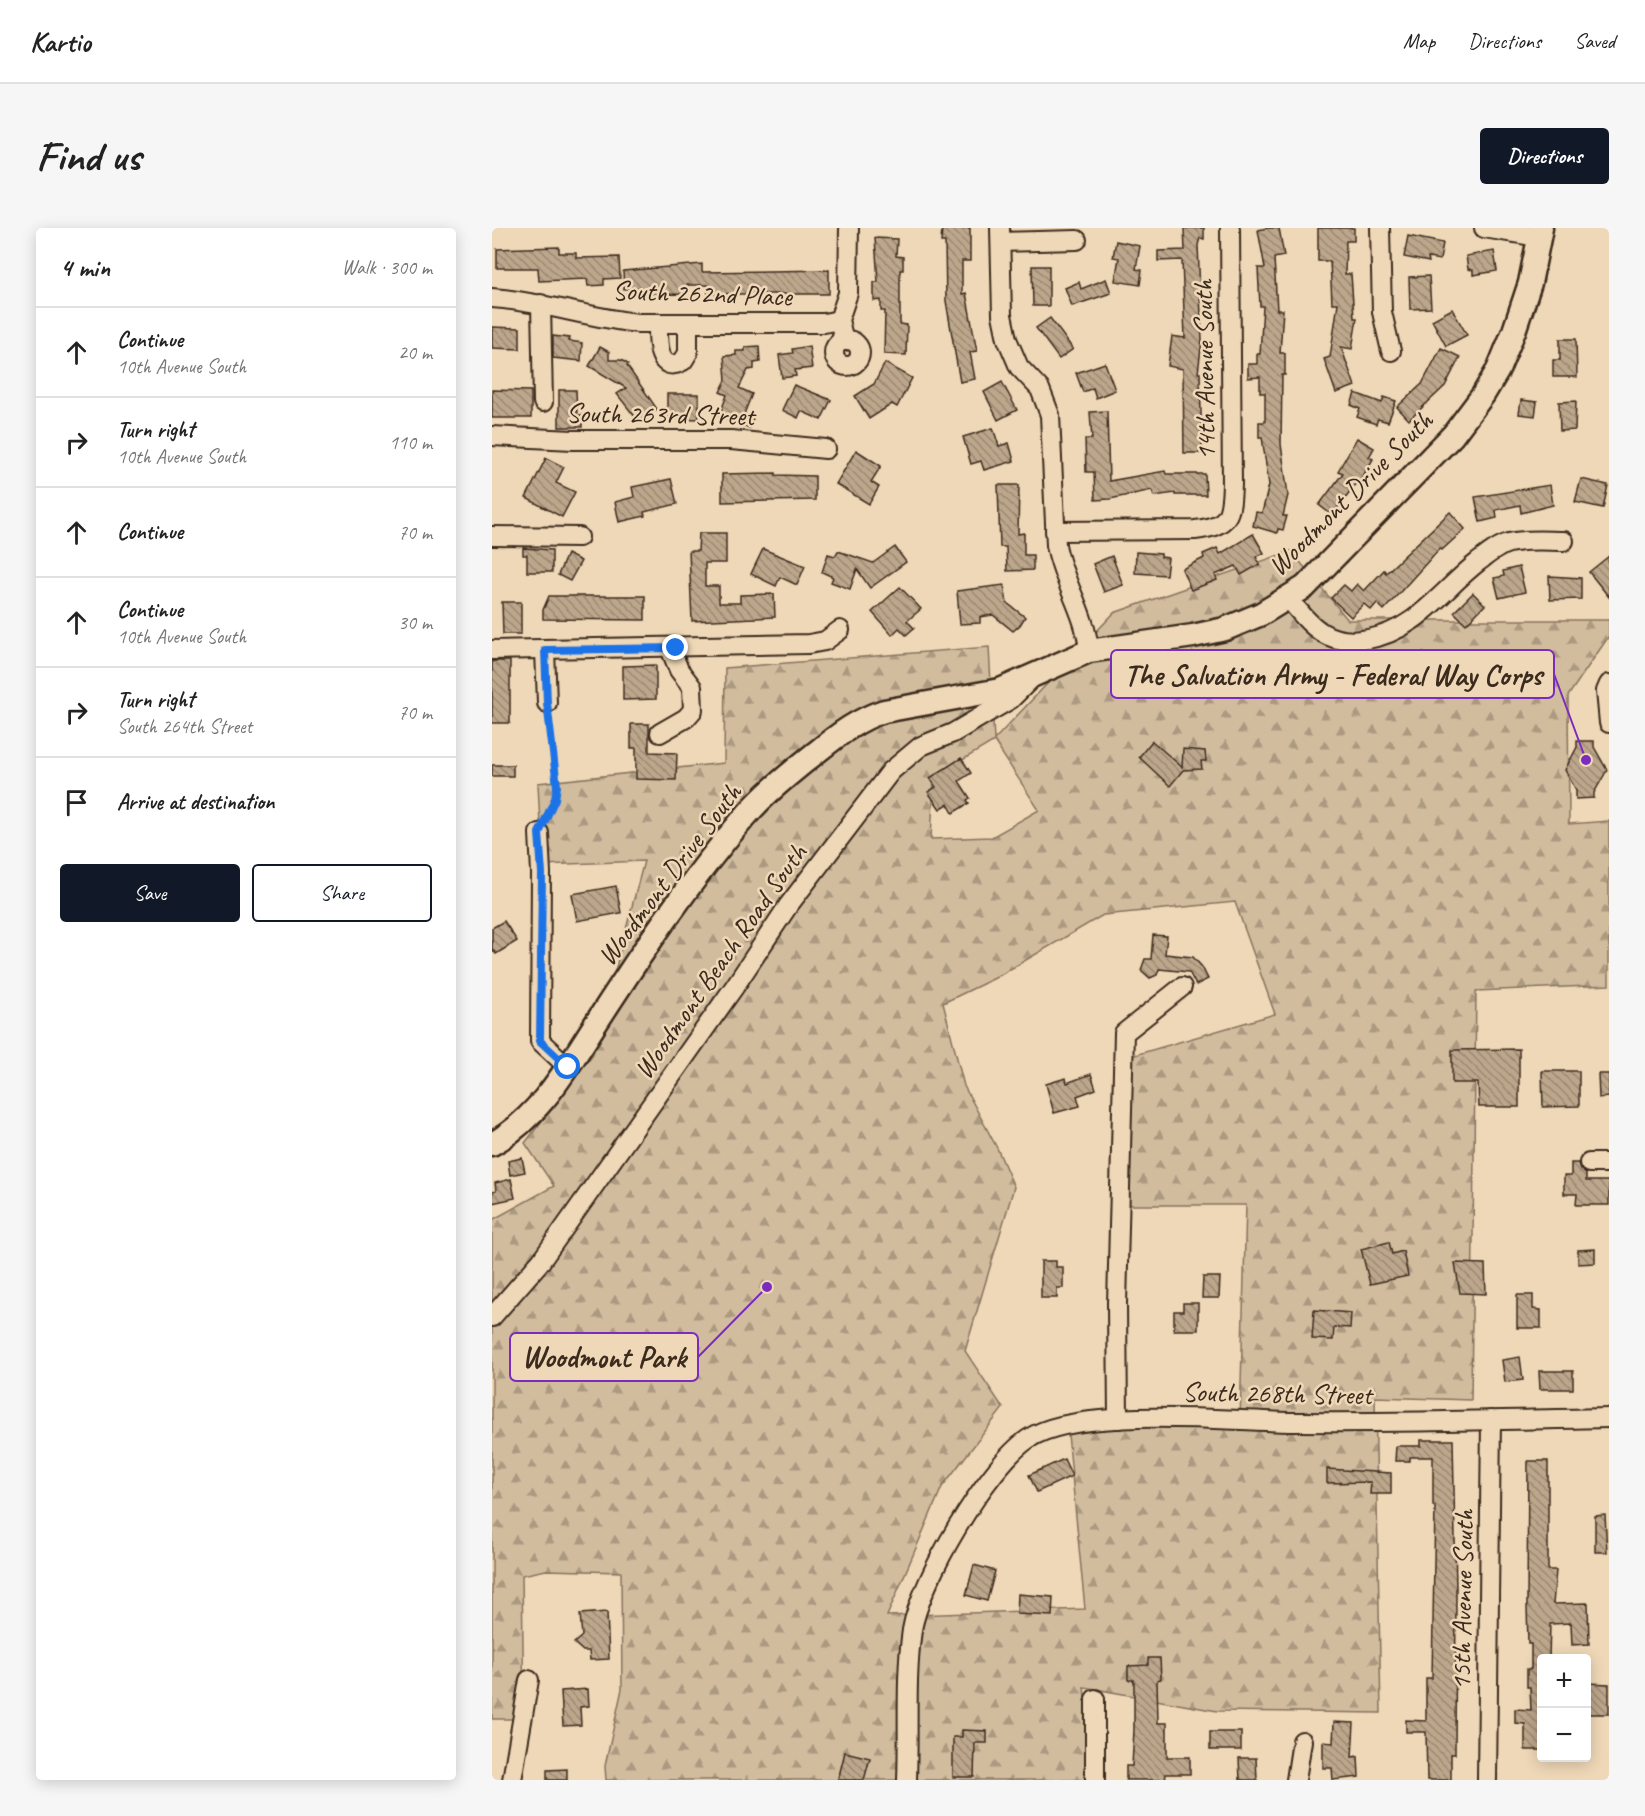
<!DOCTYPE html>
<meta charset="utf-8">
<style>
:root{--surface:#fff;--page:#f6f6f6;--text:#222;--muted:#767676;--line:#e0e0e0;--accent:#111827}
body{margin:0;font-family:Caveat,sans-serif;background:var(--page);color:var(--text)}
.controls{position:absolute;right:18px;bottom:18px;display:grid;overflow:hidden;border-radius:6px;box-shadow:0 3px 15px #0003}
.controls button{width:54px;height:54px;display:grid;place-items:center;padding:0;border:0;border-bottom:2px solid var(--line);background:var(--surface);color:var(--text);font:30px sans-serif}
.stop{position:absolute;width:18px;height:18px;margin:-14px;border:4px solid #1a73e8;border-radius:50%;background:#fff}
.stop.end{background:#1a73e8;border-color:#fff;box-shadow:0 2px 6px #0008}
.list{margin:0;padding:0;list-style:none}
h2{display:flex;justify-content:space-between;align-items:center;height:78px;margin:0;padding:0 24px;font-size:26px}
h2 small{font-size:20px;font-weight:400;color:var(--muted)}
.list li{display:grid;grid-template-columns:39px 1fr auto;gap:18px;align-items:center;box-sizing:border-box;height:90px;padding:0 24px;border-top:2px solid var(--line)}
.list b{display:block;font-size:22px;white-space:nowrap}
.list p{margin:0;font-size:20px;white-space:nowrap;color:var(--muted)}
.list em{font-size:20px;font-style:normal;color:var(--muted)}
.actions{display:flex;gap:12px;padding:18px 24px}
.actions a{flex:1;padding:14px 0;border:2px solid var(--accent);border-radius:6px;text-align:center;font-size:21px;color:var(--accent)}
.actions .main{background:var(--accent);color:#fff}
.icon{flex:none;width:33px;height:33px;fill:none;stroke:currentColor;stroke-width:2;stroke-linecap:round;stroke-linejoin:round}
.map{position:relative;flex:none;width:1117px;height:1552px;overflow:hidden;border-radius:6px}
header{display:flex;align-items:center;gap:36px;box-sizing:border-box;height:84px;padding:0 30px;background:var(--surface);border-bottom:2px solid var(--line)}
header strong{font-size:28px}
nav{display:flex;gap:33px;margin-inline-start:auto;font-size:21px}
.intro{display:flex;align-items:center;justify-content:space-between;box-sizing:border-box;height:144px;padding:0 36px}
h1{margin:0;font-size:42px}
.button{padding:15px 27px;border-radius:6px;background:var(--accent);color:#fff;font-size:21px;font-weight:700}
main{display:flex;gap:36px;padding:0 36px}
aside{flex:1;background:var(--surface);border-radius:6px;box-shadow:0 3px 15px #0003}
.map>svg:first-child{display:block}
</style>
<header>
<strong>Kartio</strong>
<nav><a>Map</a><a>Directions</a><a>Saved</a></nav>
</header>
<div class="intro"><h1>Find us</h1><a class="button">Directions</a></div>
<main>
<aside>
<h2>4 min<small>Walk · 300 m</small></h2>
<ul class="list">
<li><svg class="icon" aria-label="ahead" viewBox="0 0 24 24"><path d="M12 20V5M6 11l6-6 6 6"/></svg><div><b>Continue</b><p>10th Avenue South</p></div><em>20 m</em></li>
<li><svg class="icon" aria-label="right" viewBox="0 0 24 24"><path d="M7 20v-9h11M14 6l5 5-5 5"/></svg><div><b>Turn right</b><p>10th Avenue South</p></div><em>110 m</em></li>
<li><svg class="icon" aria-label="ahead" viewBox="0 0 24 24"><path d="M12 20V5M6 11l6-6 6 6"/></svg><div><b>Continue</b></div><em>70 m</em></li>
<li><svg class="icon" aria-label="ahead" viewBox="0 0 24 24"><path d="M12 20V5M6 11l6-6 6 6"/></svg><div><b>Continue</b><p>10th Avenue South</p></div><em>30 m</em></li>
<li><svg class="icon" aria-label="right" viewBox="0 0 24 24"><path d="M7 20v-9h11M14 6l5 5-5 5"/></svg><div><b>Turn right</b><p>South 264th Street</p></div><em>70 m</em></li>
<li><svg class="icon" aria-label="arrive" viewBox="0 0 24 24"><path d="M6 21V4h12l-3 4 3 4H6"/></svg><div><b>Arrive at destination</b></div></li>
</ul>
<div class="actions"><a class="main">Save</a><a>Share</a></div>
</aside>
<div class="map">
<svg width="1117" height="1552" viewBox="0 0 1117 1552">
<defs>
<pattern id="forest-firs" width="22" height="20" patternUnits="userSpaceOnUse" patternTransform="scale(1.5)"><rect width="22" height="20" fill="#d1bc9e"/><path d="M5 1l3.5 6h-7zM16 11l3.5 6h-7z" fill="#ab9980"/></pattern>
<pattern id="building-back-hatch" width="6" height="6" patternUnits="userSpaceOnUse" patternTransform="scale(1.5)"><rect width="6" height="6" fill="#bda78c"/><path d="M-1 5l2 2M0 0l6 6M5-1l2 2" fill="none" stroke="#9b8872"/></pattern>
</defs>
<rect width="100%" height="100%" fill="#efd8b7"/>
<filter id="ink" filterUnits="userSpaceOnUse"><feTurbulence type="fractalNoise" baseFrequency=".0167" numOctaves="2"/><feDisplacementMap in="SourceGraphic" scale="12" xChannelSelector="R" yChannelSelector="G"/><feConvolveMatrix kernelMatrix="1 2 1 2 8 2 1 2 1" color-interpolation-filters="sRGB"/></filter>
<g filter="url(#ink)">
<!-- forest -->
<path fill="url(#forest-firs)" stroke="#86735e" stroke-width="1.5" fill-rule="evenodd" d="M799,323L856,392H1117V408L1076,468L1077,596L1117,593V757L984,763L979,1172L883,1169L889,1485L725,1483L592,1459L601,1552H114L113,1538L130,1461L129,1344L54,1342L30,1347L32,1491H0V992L62,958L33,915L101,826L152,633L50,637L46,555L232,535L233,440L497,419L502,512L622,385ZM502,513L547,582L500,609L439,611L442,549ZM743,674L783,786L629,831L636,977H754L748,1193L575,1196L593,1381L395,1388L450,1259L511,1180L473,1123L522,959L505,920L472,858L451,775L505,749L611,687Z"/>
<!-- building -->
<g fill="url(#building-back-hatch)" stroke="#3b2a1e" stroke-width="1.5">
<polygon points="450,0 478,0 478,33 470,33 470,66 474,65 485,123 478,124 483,151 468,154 454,73 453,14 449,14"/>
<polygon points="692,0 712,0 712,11 708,10 706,17 710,112 706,145 708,145 710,225 692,225 691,141 676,138 680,108 693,110 690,32 666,33 666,23 693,22"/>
<polygon points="775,0 787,0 792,28 782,30 785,82 791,82 788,125 793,125 793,147 790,147 789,216 796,267 791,288 795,288 791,302 786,301 785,305 761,298 764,284 770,285 777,257 770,209 767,209 767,194 773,194 773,165 768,165 768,149 756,150 756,136 765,136 765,126 768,126 771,78 768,78 766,40 773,40 766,2"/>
<polygon points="826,0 862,0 862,13 854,13 853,46 859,46 862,90 865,90 860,121 849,119 863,158 844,165 832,131 838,129 846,75 840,75 838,33 826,33"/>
<polygon points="916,8 951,15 948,32 936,30 937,34 912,29"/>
<polygon points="383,10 405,11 404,28 411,29 411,42 408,42 408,96 415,97 414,127 392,126 393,83 389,83 389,72 382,73 382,54 386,54"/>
<polygon points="624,13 648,18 644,41 650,42 648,57 623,53 627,30 621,29"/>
<polygon points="67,19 67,25 84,25 84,30 127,29 128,50 112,51 112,57 96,58 95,51 47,53 46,40 5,40 5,21"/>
<polygon points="1002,23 1005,43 981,47 981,42 976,41 974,28"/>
<polygon points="210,36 210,44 337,42 337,66 216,66 216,57 195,57 195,66 148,67 148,60 132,61 131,43"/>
<polygon points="540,38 557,38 557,78 541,78"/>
<polygon points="937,48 939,80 918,81 917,49"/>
<polygon points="614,51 619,65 580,78 573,60 587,54 589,61"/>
<polygon points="960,81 975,107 954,118 940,92"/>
<polygon points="558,90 581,121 567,131 544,100"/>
<polygon points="0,99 28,100 28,121 0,120"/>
<polygon points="61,108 78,110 77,113 90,115 89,133 61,130"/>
<polygon points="1068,111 1084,111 1085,149 1061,149 1061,132 1068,132"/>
<polygon points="267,118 268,134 262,135 262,141 256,142 247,160 260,166 252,186 261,190 258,200 227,188 235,167 228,164 234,152 232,128 244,127 244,123 253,123 253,119"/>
<polygon points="317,118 320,140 303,142 304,148 290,150 287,127 301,125 300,121"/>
<polygon points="108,119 117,124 117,132 129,132 136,136 135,138 165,181 147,194 125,166 134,160 97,138"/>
<polygon points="949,120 968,129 953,158 917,192 905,179 930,156"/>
<polygon points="393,135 420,150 405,179 400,176 377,191 363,168 382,156"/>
<polygon points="613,135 623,162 604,170 601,160 591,164 584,145"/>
<polygon points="510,154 525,182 506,192 492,164"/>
<polygon points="302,157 339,172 329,192 309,183 306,190 290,182"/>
<polygon points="0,162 39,163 39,190 0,190"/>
<polygon points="67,162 84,162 85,187 90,187 90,199 67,199"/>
<polygon points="863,165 890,175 892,169 904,173 896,194 886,191 884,196 865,189 868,181 859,177"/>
<polygon points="175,166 207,166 207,191 175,190"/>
<polygon points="1029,172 1045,174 1043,188 1027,186"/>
<polygon points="1084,173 1083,202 1068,203 1067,174"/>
<polygon points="615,183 617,253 673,243 674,246 713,246 714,267 683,267 683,265 662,268 660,262 618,271 603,272 602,244 594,244 593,211 600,211 598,184"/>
<polygon points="501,200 507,218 517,215 522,233 492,242 489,233 479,236 471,209"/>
<polygon points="865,210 882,220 877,229 881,231 867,255 865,254 840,287 827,277 851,245 846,243"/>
<polygon points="364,222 389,238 379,254 387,259 377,276 344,256"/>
<polygon points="54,230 72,239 64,255 83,264 70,289 34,270"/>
<polygon points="284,245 284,247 323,248 323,272 230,274 230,246"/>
<polygon points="179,251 185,276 152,284 153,288 127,294 123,274 142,269 140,259"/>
<polygon points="1089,251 1116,257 1111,280 1083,274"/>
<polygon points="506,257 527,257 526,306 532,305 532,327 541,327 541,342 515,343 514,319 508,319"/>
<polygon points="1058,257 1061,277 1029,285 1028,277 1004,282 1005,290 988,294 983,269"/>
<polygon points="958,284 973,301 950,322 948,320 892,382 885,375 879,382 872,376 859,389 839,370 852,357 859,363 865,356 872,363 892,342 894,345"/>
<polygon points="207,305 234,305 234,335 213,335 213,358 227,358 227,375 248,375 248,367 282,366 283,389 200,393 197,323 206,323"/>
<polygon points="761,306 772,325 764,329 768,336 749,347 744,338 723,347 725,352 699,362 690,341 712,330 711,326 725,320 728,326"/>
<polygon points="403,319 414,334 378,360 365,341 358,361 339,354 341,349 330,344 336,326 343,328 346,323 381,335"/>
<polygon points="31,320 60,322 60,344 35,344 35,327 31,327"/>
<polygon points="271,321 313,338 305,357 288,349 284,358 259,346"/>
<polygon points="644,324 669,326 669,329 676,330 674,347 643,345"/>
<polygon points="75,326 89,333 78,353 66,347"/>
<polygon points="620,328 631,357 612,364 601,336"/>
<polygon points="1117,328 1117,369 1097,344"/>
<polygon points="1027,339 1033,364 1007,370 1002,350 1012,348 1011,343"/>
<polygon points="1057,348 1089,350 1089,371 1058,372"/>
<polygon points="512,357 515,375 533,389 528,397 521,403 501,387 488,389 488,395 468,396 465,363"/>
<polygon points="408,359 429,381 415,393 422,400 414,407 407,400 400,407 380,384"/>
<polygon points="981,365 993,377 974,396 962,384"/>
<polygon points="57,368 153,368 153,392 51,391 51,382"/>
<polygon points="10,374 29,374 29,406 11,406"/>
<rect x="0" y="433" width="18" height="62"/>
<polygon points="164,437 164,471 131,472 131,438"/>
<polygon points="139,496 157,496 157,524 185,525 184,552 144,551 144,520 139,520"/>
<polygon points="660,513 690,539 691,521 713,523 714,533 709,533 710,541 691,542 678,558 647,529"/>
<polygon points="1085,513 1102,513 1102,519 1115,542 1102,565 1102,570 1084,571 1084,562 1073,542 1085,519"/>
<polygon points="469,530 479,545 467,553 478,570 475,572 477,575 461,585 456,576 448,581 436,564 444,559 438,550"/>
<rect x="0" y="537" width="21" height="11"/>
<polygon points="124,658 129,685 85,693 80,666"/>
<polygon points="12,693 25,713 4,726 0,721 0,700"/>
<polygon points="661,707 675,708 673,726 701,729 710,739 716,751 704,757 697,744 667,741 665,747 658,750 649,742 653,731 659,731"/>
<polygon points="1027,821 1027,879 987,879 986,855 960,855 960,822"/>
<polygon points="1050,843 1087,843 1087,878 1051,879"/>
<polygon points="599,846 604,861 585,868 588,878 562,885 554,856 574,850 575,855"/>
<polygon points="1106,846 1117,846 1117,869 1107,870"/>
<polygon points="30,930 33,944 18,947 16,933"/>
<polygon points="1079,935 1086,935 1088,941 1094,946 1094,953 1117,953 1117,977 1084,977 1085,966 1072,966 1072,948 1079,948"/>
<polygon points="19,951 23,970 0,975 0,964 4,963 3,955"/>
<polygon points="897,1014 900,1026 911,1023 916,1048 878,1056 869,1021"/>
<polygon points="1103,1021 1103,1035 1086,1036 1086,1022"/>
<polygon points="549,1033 564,1033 564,1039 571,1039 571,1060 565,1060 565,1070 549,1070"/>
<polygon points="963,1035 993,1036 994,1066 968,1065"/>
<polygon points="711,1049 728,1049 727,1070 710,1070"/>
<polygon points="1025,1067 1041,1067 1041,1081 1049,1082 1049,1100 1025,1100"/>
<polygon points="691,1075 706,1075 706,1102 682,1102 682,1083 691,1083"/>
<polygon points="822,1082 859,1085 858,1100 842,1099 841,1112 820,1111"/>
<polygon points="1028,1129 1031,1152 1013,1154 1010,1132"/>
<polygon points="1047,1143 1081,1143 1081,1161 1048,1161"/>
<polygon points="929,1212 961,1212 964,1361 963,1526 959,1526 959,1552 935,1552 934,1504 914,1504 914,1492 934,1493 934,1450 940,1450 943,1278 941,1278 941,1229 918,1229 918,1233 903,1233 904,1218 929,1218"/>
<polygon points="572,1231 580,1248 545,1264 537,1247"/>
<polygon points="1036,1233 1056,1233 1056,1342 1064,1342 1061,1376 1096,1375 1097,1416 1080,1417 1079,1395 1058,1396 1057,1431 1050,1431 1050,1522 1033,1522 1033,1496 1023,1495 1023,1481 1039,1482 1038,1459 1035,1459 1035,1441 1039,1441 1039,1416 1036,1416 1035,1377"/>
<polygon points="835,1241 899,1245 899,1266 878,1266 879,1254 835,1255"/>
<polygon points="1113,1287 1115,1324 1103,1324 1103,1288"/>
<polygon points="482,1337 503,1343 495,1373 474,1367"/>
<polygon points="526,1366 561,1369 560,1388 525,1386"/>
<polygon points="115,1384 117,1431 98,1432 97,1423 91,1423 82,1415 90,1408 88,1386"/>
<polygon points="656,1430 668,1430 669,1451 665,1452 666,1495 675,1495 675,1529 698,1529 698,1546 674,1546 673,1552 634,1552 634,1538 640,1538 642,1502 642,1452 636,1452 636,1438 656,1437"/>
<polygon points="1095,1455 1117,1456 1117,1486 1095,1486"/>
<polygon points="96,1461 97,1478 88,1479 89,1497 71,1498 69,1463"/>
<polygon points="842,1494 862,1495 860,1529 866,1528 867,1549 841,1552 840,1540 831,1540 831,1514 841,1515"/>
<polygon points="470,1502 495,1503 495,1515 483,1515 482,1549 461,1549 461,1509 470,1509"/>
<rect x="718" y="1504" width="31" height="18"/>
<polygon points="353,1524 378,1530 372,1552 346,1552"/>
<polygon points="747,1530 764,1530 765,1552 748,1552"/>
<polygon points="75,1541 75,1552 55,1552 55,1542"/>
</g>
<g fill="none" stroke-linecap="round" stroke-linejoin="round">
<defs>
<g id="minor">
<path d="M508,0L510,87L515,111L527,139L548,161L558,187L564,317C571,355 594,385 597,423"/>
<polyline points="888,0 890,84 899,123"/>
<polyline points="992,0 1047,9"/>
<polyline points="509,14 585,12"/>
<path d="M0,70C49,73 96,90 146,95H332L347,92"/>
<polyline points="49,76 51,174"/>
<path d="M166,95C166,110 164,148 191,133L196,125V95"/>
<circle cx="355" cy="125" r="13"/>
<polyline points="352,113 347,92 356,65 357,0"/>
<polyline points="0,208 81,212 239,212 334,221"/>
<path d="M563,303L703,302C738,298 739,287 740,256L738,0"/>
<polyline points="0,308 87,309"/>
<path d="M796,370C819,398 835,419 876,411C924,403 950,362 986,334C995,327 1006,318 1017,315C1035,311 1055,313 1072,313"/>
<polyline points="0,422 317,416 333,413 348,402"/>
<polyline points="53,422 55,475"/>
<polyline points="1117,456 1114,463 1117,495"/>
<polyline points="168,505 194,490 201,482 200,459 187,442 178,420"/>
<polyline points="47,605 49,645 48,813 76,839"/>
<polyline points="1097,935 1117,935"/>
<polyline points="0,1089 49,1033 243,758 296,678 399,543 429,518 461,505 519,471 538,452"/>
<polyline points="626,1191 625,1076 632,805 690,759"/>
<polyline points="20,1552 37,1452"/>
<path d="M415,1552C417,1503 413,1451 420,1402C428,1353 495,1239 536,1211C584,1177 746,1194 808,1194C911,1195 1014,1192 1117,1190"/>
<polyline points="603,1552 603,1471"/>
<polyline points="804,1552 810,1513"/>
<polyline points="995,1552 999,1192"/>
</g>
<path id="major" d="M0,916C50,888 77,836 108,789C152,721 199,651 252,590C273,565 301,543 326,523C347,506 367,491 392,483L508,462L597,423L701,408L733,401L769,386L813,359L961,207L991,167L1006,142L1022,103L1038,55L1049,0"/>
</defs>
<!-- minor casing -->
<use href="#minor" stroke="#3b2a1e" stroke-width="22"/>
<!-- major casing -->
<use href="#major" stroke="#3b2a1e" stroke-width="27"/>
<!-- path -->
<polyline stroke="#3b2a1e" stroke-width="2" stroke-dasharray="4.5 4.5" stroke-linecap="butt" points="53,592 65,558 57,490"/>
<!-- minor -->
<use href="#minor" stroke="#efd8b7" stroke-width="18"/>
<!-- major -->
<use href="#major" stroke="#efd8b7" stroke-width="22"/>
</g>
</g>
<g fill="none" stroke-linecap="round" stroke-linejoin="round" filter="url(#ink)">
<!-- route -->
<polyline stroke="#1a73e8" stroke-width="8" points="76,839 48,813 50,645 47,605 63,571 65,558 55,475 53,422 184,420"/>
</g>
<g text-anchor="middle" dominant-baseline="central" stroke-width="5" stroke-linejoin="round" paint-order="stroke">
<!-- street labels -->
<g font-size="28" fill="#3b2a1e" stroke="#efd8b7">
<text transform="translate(210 65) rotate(2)">South 262nd Place</text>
<text transform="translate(712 142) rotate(-91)">14th Avenue South</text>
<text transform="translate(168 186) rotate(1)">South 263rd Street</text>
<text transform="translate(858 265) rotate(-45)">Woodmont Drive South</text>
<text transform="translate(177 646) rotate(-53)">Woodmont Drive South</text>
<text transform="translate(228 733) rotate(-55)">Woodmont Beach Road South</text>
<text transform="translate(785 1165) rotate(1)">South 268th Street</text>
<text transform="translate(970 1372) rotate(-89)">15th Avenue South</text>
</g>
</g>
<!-- callouts -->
<path fill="none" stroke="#7b2cbf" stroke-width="2" d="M1094 532L1062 446M275 1059L206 1129"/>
<g fill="#7b2cbf" stroke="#efd8b7" stroke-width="2">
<circle cx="1094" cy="532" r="6"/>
<circle cx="275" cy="1059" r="6"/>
</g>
<g fill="#efd8b7" stroke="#7b2cbf" stroke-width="2">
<rect x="619" y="422" width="443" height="48" rx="6"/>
<rect x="18" y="1105" width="188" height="48" rx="6"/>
</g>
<g font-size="30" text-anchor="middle" font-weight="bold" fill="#3b2a1e">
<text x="841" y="457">The Salvation Army - Federal Way Corps</text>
<text x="112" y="1139">Woodmont Park</text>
</g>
</svg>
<div class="controls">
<button>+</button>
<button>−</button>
</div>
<div class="stop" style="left:76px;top:839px"></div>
<div class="stop end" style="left:184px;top:420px"></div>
</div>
</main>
